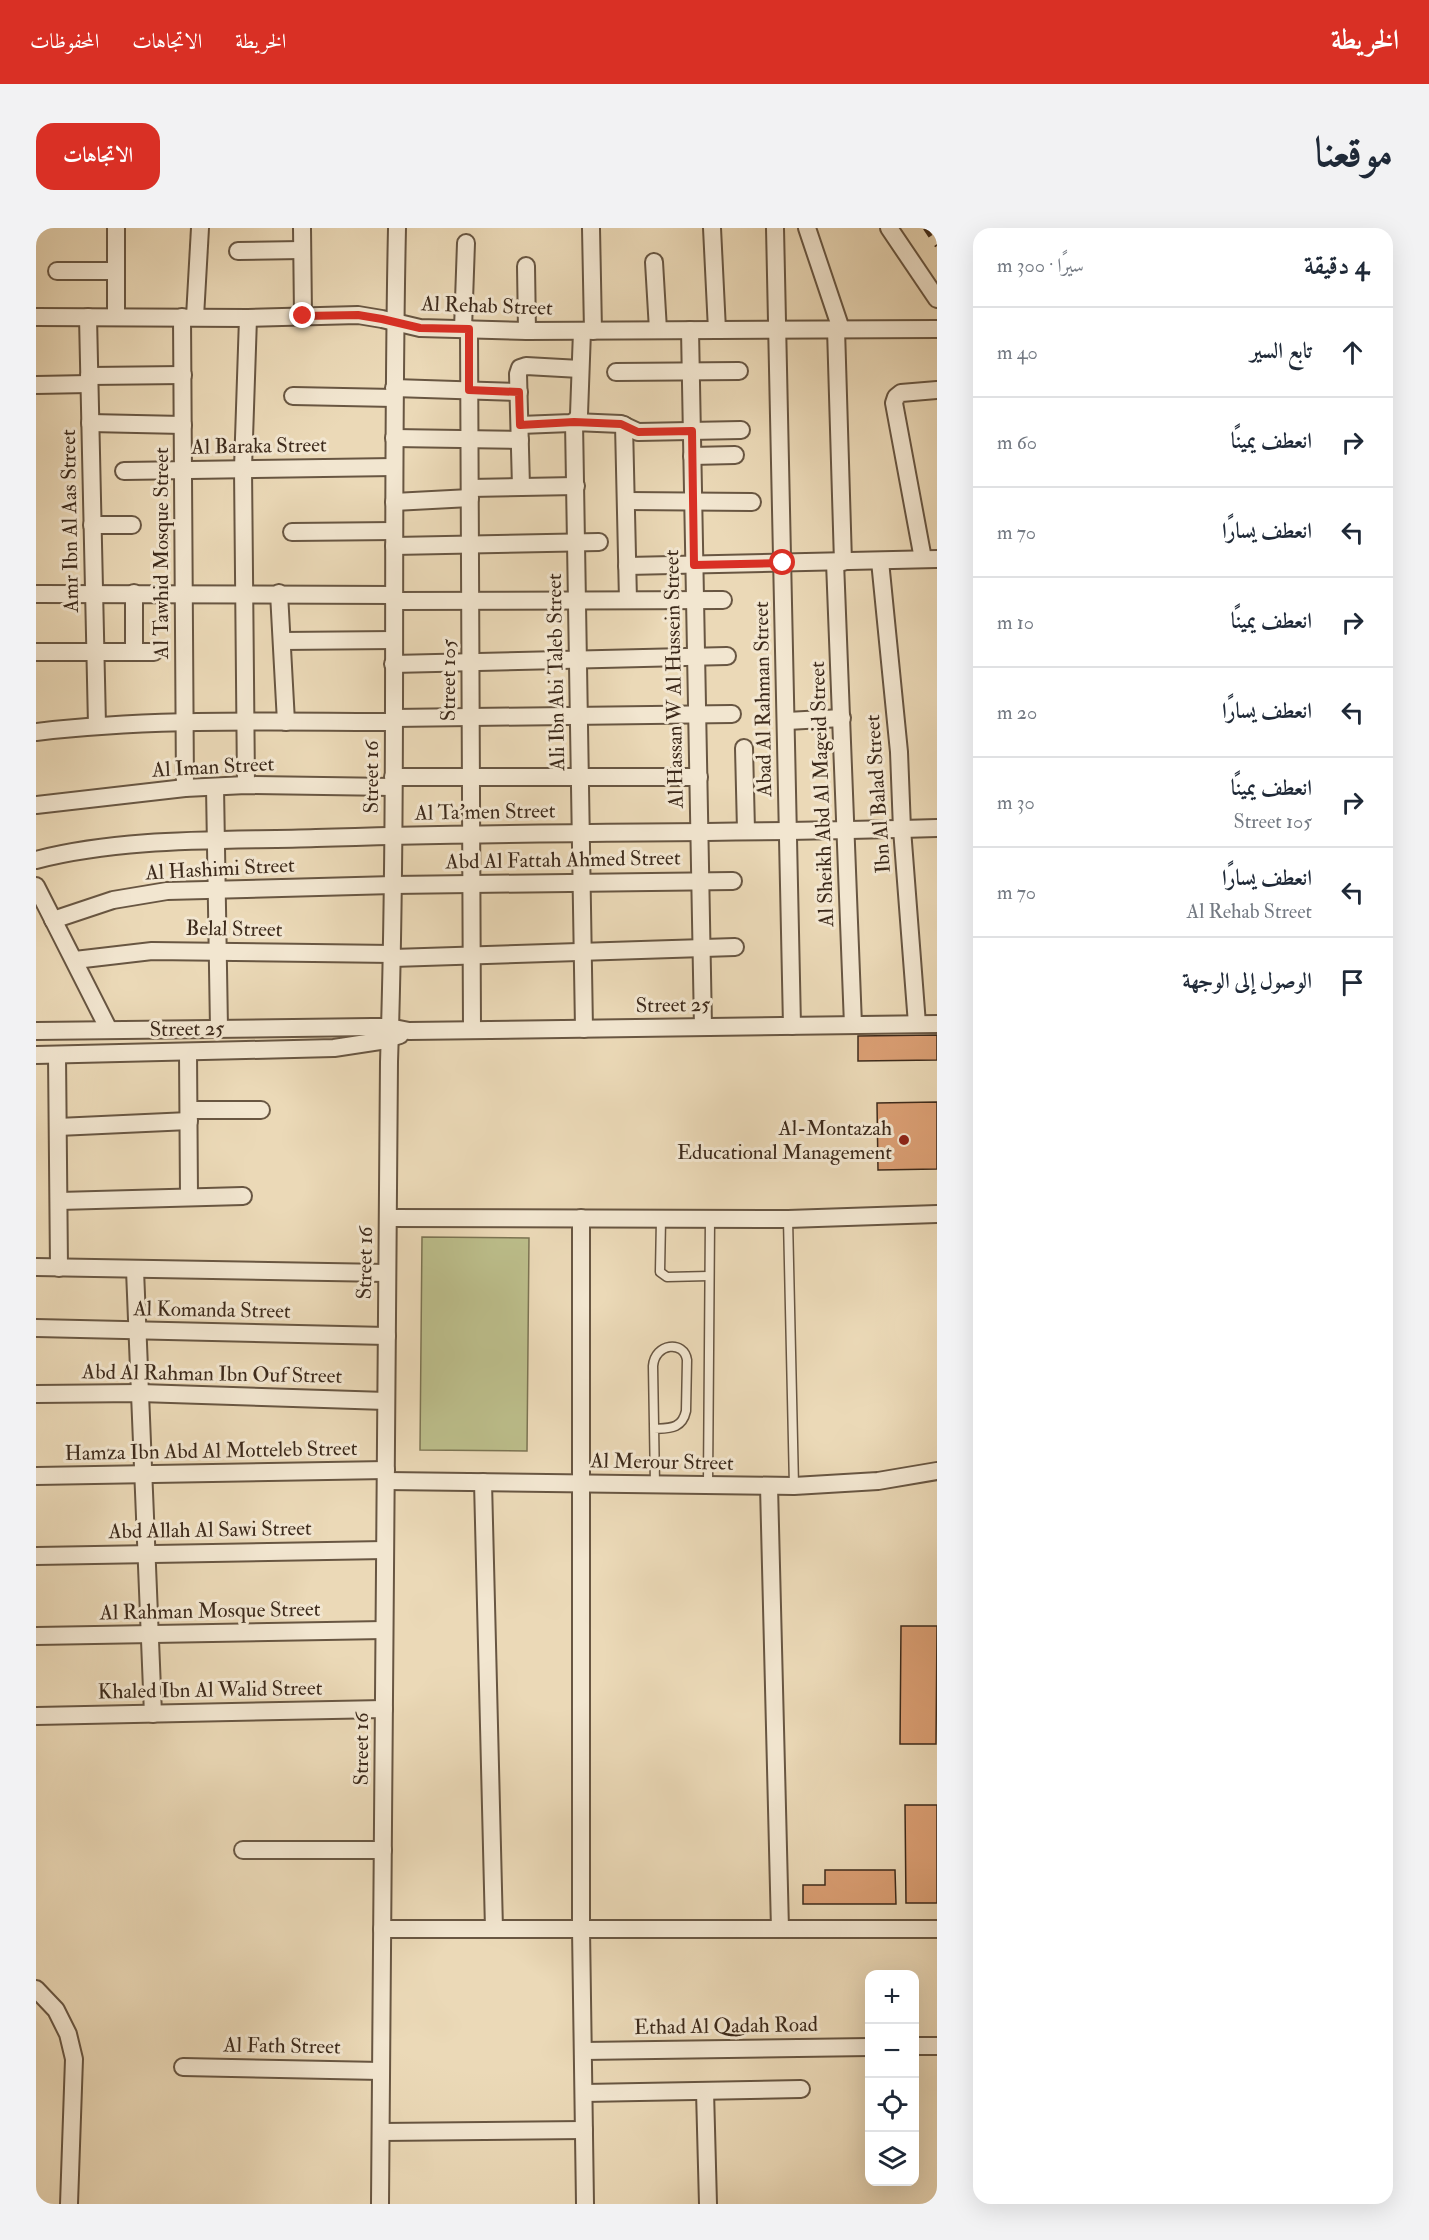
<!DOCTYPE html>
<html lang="ar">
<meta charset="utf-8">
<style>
:root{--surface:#fff;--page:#f2f2f3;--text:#1f2937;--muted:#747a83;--line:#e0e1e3;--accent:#d93025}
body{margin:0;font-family:"IM FELL Double Pica",Amiri,serif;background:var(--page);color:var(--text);direction:rtl}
.controls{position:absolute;right:18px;bottom:18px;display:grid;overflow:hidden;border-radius:12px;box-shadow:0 6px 24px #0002}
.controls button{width:54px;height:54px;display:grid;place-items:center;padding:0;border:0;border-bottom:2px solid var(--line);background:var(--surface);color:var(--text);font:30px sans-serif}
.stop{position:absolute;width:18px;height:18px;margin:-14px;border:4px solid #d93025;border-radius:50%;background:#fff}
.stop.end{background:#d93025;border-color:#fff;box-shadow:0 2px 6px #0008}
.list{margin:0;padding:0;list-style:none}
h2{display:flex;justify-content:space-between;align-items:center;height:78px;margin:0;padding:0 24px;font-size:26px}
h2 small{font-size:20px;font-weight:400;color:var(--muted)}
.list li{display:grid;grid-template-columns:39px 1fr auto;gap:18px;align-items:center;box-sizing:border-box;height:90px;padding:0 24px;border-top:2px solid var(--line)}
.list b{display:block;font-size:22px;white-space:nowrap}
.list p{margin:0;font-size:20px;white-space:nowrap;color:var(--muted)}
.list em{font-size:20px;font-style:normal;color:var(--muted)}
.icon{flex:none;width:33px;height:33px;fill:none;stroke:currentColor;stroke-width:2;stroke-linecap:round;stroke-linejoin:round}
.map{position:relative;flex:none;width:901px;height:1976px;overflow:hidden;direction:ltr;border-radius:18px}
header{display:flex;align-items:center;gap:36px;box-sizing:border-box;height:84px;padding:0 30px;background:var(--accent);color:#fff}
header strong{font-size:28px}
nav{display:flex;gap:33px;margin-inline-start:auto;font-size:21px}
.intro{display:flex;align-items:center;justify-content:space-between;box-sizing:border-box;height:144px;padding:0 36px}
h1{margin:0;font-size:42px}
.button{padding:15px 27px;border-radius:18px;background:var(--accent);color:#fff;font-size:21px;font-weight:700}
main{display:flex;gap:36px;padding:0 36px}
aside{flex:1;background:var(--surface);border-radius:18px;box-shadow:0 6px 24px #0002}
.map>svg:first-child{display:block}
</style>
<header>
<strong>الخريطة</strong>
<nav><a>الخريطة</a><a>الاتجاهات</a><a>المحفوظات</a></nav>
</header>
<div class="intro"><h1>موقعنا</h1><a class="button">الاتجاهات</a></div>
<main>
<aside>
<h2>4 دقيقة<small>سيرًا · 300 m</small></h2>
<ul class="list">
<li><svg class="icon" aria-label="ahead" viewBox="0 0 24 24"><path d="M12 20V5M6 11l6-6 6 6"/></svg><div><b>تابع السير</b></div><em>40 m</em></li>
<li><svg class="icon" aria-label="right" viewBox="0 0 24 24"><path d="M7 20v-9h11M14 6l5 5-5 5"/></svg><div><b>انعطف يمينًا</b></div><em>60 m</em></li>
<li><svg class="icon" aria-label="left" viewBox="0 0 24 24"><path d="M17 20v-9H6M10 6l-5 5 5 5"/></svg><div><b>انعطف يسارًا</b></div><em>70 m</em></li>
<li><svg class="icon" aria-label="right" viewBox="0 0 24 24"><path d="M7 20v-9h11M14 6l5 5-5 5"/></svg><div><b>انعطف يمينًا</b></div><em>10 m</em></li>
<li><svg class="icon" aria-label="left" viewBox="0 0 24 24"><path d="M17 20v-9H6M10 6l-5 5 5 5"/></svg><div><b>انعطف يسارًا</b></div><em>20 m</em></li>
<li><svg class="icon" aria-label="right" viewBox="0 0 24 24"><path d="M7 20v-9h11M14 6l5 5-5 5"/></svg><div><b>انعطف يمينًا</b><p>Street 105</p></div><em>30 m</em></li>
<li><svg class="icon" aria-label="left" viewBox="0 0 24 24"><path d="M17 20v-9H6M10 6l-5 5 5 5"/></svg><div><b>انعطف يسارًا</b><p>Al Rehab Street</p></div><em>70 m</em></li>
<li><svg class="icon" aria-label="arrive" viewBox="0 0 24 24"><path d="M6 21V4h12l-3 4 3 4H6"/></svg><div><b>الوصول إلى الوجهة</b></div></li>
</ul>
</aside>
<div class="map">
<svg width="901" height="1976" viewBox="0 0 901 1976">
<rect width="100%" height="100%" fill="#ebd9b7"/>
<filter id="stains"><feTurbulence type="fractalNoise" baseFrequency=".00333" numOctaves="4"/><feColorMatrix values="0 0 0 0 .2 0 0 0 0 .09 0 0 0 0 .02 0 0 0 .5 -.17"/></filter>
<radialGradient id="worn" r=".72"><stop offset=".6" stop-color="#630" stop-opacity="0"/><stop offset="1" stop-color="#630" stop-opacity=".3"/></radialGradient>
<!-- green -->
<polygon fill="#bcbe8b" stroke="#7c7453" stroke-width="1.5" points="386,1009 493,1010 491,1223 384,1222"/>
<!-- building -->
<g fill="#db9f74" stroke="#3d2a1b" stroke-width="1.5">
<polygon points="901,807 901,832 822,833 822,808"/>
<polygon points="901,874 901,941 842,942 841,875"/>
<polygon points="865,1398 901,1398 900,1516 864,1516"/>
<polygon points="869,1577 901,1577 901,1675 870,1675"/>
<polygon points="789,1642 859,1642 860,1676 767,1676 767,1657 789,1657"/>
</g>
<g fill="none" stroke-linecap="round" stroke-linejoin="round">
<defs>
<g id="service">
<polyline points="625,991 624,1044 631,1049 673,1048"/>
<polyline points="752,991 758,1258"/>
<path d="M618,1201C634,1200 646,1201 650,1183L651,1132C648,1112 619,1115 617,1138L619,1257"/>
<polyline points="672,1257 674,991"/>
</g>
<g id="minor">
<polyline points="266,0 267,88"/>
<polyline points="555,0 557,103"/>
<polyline points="676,0 681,102"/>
<polyline points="739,0 756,798"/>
<polyline points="771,0 805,101"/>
<polyline points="853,0 901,71"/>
<polyline points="202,23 266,22"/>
<polyline points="618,34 622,102"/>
<polyline points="490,38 491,103"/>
<polyline points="21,43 80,43"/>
<polyline points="0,89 212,90 322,87 346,91 384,100 491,103 901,101"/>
<polyline points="52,89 61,497"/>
<polyline points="80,89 80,0"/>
<polyline points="146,89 149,560"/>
<polyline points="159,89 164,0"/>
<polyline points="427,101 430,15"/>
<polyline points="433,101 436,802"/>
<polyline points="800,101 807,334"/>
<polyline points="654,102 667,799"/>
<polyline points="580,144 703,143"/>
<polyline points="53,148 147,147"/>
<polyline points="0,157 53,156"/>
<polyline points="358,160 483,164"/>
<polyline points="257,168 358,170"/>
<polyline points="54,195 147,197"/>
<polyline points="484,197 535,195 541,192 543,186 546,103"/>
<polyline points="588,197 592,372"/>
<polyline points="358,210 484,212"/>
<polyline points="656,228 699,227"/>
<polyline points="88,243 358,239"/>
<polyline points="485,259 482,146 484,140 490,138 544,141"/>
<polyline points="434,260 540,258"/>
<polyline points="591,273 716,274"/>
<polyline points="358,274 434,270"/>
<polyline points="56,297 96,297"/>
<polyline points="256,304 358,303"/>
<polyline points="358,318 563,314"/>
<polyline points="887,331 858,175 860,169 865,165 901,162"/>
<polyline points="844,333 863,524 866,601 881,796"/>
<polyline points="799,334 817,797"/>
<polyline points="591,338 901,331"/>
<polyline points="243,365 250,494"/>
<polyline points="0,366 358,367"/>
<polyline points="358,373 687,372"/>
<polyline points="246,413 358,412"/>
<polyline points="0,424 118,424"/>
<polyline points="98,424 98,365"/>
<polyline points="357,436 691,428"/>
<polyline points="357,490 696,486"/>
<polyline points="751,493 806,490"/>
<path d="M0,504C118,490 238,494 357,494"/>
<polyline points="708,520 710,602"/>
<polyline points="357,549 663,549"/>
<polyline points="210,557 207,240 212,90"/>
<polyline points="179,559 183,800"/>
<polyline points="0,577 149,560 210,557 357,559"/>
<path d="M0,632C88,609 189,613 280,610C487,603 694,606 901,600"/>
<polyline points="0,658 73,802"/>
<polyline points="17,692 77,672 131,663 357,657 697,653"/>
<polyline points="357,730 699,719"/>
<polyline points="39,732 116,723 357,726"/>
<polyline points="548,801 538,194 585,196 602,204 705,202"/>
<polyline points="0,803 336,799 353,799 373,803 901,796"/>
<polyline points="152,824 153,969"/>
<polyline points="0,827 298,820 344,813 364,807"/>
<polyline points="21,827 23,1040"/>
<polyline points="153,882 225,882"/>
<polyline points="22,899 153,893"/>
<polyline points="23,973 207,968"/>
<polyline points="352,990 752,991 901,986"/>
<polyline points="545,990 545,1701 549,1976"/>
<polyline points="0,1039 351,1045"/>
<polyline points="99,1042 117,1486"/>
<polyline points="0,1100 351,1108"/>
<polyline points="0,1166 104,1165 350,1173"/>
<polyline points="0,1248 350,1242"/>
<polyline points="350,1253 758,1258 842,1253 901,1243"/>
<polyline points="447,1254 458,1701"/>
<polyline points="733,1258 744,1701"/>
<polyline points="0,1328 349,1322"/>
<polyline points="0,1408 348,1402"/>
<polyline points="0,1488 348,1481"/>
<polyline points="207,1622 347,1622"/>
<polyline points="346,1701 901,1701"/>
<polyline points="0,1761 20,1782 32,1806 38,1831 33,1976"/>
<polyline points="878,1818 901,1818"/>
<polyline points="547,1823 834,1819"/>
<polyline points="147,1839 345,1843"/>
<polyline points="669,1863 672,1976"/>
<polyline points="548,1865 765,1861"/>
<polyline points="345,1904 548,1902"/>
<path d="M344,1976L353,834C362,556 355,278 361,0"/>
</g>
</defs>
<!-- service casing -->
<use href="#service" stroke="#685642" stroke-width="11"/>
<!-- minor casing -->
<use href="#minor" stroke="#685642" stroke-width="20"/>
<!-- service -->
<use href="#service" stroke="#f2e6d0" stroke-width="8"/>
<!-- minor -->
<use href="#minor" stroke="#f2e6d0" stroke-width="16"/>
<!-- rail -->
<polyline stroke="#3d2a1b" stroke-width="4.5" stroke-dasharray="10 10" stroke-linecap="butt" points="889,0 901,18"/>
</g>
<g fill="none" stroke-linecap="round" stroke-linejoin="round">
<!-- route -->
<polyline stroke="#d93025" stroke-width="8" points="267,88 322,87 346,91 384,100 433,101 433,162 483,164 484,197 538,194 585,196 602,204 656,203 658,337 747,335"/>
</g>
<!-- markers -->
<circle fill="#8f2418" stroke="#f2e6d0" stroke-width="2" cx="868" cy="912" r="6"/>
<g text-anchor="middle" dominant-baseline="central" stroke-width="6" stroke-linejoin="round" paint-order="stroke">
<!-- street labels -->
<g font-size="21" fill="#3d2a1b" stroke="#f2e6d0">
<text transform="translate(451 78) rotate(2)">Al Rehab Street</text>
<text transform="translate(223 218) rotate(-1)">Al Baraka Street</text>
<text transform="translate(34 293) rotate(-91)">Amr Ibn Al Aas Street</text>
<text transform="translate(125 325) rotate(-90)">Al Tawhid Mosque Street</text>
<text transform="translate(520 444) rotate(-91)">Ali Ibn Abi Taleb Street</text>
<text transform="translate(638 451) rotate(-91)">Al Hassan W Al Hussein Street</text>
<text transform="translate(412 452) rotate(-90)">Street 105</text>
<text transform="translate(727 471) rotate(-91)">Abad Al Rahman Street</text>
<text transform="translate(177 539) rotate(-3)">Al Iman Street</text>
<text transform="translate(335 549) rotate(-90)">Street 16</text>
<text transform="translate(786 566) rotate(-92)">Al Sheikh Abd Al Mageid Street</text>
<text transform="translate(842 566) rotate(-94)">Ibn Al Balad Street</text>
<text transform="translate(449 584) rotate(-1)">Al Ta'men Street</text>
<text transform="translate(527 632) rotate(-1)">Abd Al Fattah Ahmed Street</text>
<text transform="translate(184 641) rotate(-3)">Al Hashimi Street</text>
<text transform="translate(198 701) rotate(1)">Belal Street</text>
<text transform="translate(637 777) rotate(-1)">Street 25</text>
<text transform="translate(151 801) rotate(-1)">Street 25</text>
<text transform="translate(329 1035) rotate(-89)">Street 16</text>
<text transform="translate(176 1082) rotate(1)">Al Komanda Street</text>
<text transform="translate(176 1146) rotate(1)">Abd Al Rahman Ibn Ouf Street</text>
<text transform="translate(175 1223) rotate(-1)">Hamza Ibn Abd Al Motteleb Street</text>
<text transform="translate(626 1234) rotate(1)">Al Merour Street</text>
<text transform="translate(174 1302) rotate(-1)">Abd Allah Al Sawi Street</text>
<text transform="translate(174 1383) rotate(-1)">Al Rahman Mosque Street</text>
<text transform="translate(174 1462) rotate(-1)">Khaled Ibn Al Walid Street</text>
<text transform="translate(325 1521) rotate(-90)">Street 16</text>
<text transform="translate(690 1798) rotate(-1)">Ethad Al Qadah Road</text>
<text transform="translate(246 1818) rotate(1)">Al Fath Street</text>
</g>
<!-- poi labels -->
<g font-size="21" fill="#3d2a1b" stroke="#f2e6d0" text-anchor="end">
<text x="856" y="900">Al-Montazah<tspan x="856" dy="24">Educational Management</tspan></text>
</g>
</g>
<rect width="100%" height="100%" filter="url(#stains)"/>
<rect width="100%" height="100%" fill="url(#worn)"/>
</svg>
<div class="controls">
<button>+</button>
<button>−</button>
<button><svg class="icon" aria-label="locate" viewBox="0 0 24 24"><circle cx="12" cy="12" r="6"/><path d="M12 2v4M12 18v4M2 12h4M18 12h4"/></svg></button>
<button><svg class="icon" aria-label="layers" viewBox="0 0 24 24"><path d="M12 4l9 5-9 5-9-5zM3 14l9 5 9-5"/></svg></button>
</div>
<div class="stop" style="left:747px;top:335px"></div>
<div class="stop end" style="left:267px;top:88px"></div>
</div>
</main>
